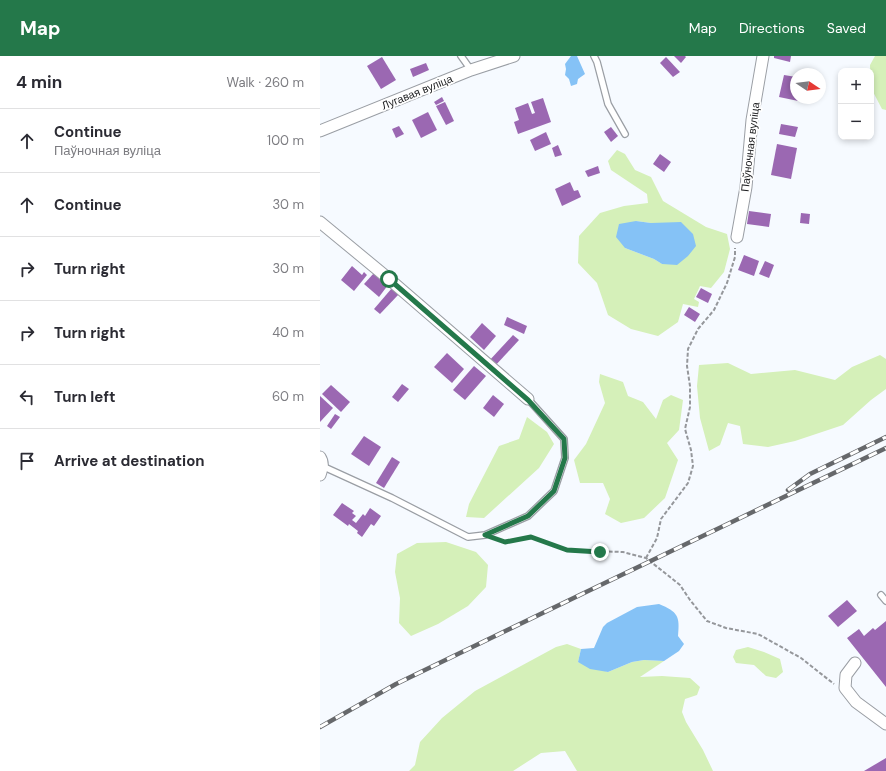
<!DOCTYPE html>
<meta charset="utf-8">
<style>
:root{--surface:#fff;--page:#f7f7f7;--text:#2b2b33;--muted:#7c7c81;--line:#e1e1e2;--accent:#24784a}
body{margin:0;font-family:"DM Sans",sans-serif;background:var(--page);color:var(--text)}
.controls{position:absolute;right:12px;top:12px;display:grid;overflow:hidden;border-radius:8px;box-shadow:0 2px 6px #0003}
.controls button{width:36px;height:36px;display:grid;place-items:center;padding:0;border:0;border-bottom:1px solid var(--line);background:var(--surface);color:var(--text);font:20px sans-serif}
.compass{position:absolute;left:470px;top:12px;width:36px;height:36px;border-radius:50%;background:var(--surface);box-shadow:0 2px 6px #0003;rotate:103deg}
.stop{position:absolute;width:12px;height:12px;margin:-9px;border:3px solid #24784a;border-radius:50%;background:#fff}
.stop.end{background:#24784a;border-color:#fff;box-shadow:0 1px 4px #0008}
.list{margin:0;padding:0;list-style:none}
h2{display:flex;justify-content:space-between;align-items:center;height:52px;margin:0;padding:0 16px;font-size:17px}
h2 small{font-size:13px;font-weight:400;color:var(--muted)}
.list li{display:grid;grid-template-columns:26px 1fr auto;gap:12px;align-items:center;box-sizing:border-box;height:64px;padding:0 16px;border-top:1px solid var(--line)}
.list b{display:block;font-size:15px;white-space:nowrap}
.list p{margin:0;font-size:13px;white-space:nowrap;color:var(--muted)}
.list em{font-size:13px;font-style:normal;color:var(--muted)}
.icon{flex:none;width:22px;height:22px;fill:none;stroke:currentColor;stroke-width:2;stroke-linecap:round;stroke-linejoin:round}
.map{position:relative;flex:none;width:566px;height:715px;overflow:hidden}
header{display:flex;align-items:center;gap:24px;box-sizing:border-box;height:56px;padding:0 20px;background:var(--accent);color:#fff}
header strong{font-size:19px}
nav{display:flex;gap:22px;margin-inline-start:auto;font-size:14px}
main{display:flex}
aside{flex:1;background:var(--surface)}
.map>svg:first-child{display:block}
</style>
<header>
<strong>Map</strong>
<nav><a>Map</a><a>Directions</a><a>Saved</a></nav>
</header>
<main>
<aside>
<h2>4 min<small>Walk · 260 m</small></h2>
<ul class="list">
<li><svg class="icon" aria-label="ahead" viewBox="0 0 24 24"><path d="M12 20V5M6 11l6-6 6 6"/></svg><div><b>Continue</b><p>Паўночная вуліца</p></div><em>100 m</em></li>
<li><svg class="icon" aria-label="ahead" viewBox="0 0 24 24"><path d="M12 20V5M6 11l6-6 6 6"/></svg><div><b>Continue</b></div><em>30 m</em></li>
<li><svg class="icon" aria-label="right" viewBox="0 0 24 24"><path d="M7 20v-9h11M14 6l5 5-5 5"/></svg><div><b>Turn right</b></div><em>30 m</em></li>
<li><svg class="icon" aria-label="right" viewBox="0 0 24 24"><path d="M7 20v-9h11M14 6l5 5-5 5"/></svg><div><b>Turn right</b></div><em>40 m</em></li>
<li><svg class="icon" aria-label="left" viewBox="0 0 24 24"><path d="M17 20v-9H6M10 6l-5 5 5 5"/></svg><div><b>Turn left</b></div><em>60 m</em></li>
<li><svg class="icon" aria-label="arrive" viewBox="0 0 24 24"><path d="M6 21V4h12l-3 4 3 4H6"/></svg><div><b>Arrive at destination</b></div></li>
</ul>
</aside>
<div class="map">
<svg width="566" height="715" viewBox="0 0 566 715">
<rect width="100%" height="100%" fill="#f6faff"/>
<!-- green -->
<g fill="#d5f0b9" fill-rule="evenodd">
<polygon points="555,0 566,0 566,54 562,53 551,32 550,9"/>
<path d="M297,94L305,98L315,114L331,121L343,145L386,171L407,178L410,193L404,216L391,232L380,230L374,243L379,246L378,251L363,248L358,266L338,280L311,273L288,259L277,227L258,207L259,180L280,157L304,150L328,147L327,138L291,114L288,105ZM316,165L331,167H361L342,208L334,203L305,192Z"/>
<polygon points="560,299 566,303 566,333 551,344 523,369 475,385 448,391 423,388 420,370 408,367 400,389 389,395 380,362 377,330 379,309 408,307 431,318 475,314 515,324 532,311"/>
<polygon points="280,318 303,326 308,340 323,346 336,363 343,344 351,339 363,344 359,374 347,387 358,404 345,442 324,462 301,467 285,458 290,443 283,427 260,427 254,404 266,388 285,347 279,326"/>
<polygon points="207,361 227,376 234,388 219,412 164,462 146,461 149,448 179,390 199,383"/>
<polygon points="126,486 156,496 168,509 166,531 148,550 118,568 91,580 79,567 80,542 75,516 77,498 97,487"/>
<polygon points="247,588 261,593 258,606 288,616 312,606 324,604 344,605 320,621 342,620 370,622 380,631 377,639 365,643 362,656 366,666 383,694 393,715 257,715 245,695 221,697 193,715 89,715 95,709 100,686 122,662 155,635 236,591"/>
<polygon points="428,591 444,596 460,603 463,616 456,622 446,620 434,609 416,607 413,601 416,594"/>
</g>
<!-- water -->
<g fill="#85c2f6">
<polygon points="251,0 257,0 265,18 258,23 257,28 251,30 249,23 245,19 246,13 245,8"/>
<polygon points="316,165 331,167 361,166 373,178 376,190 368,200 357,209 342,208 334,203 305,192 296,181 299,168"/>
<path d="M339,548C358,556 360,560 358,580L364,588L359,595L344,605L324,604L312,606L288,616L270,613L258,606L261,593L274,592L283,571L287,567L317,551Z"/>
</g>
<!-- building -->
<g fill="#9b68b2">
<polygon points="354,0 365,0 366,1 361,7"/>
<polygon points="454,0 471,0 470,6 454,2"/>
<polygon points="62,1 76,24 61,33 47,10"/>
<polygon points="346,1 360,16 353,21 340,7"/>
<polygon points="106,7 109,14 93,21 90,13"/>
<polygon points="464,19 476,21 476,42 489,42 488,47 459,41"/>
<polygon points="122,41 124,45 116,49 114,46"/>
<polygon points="223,42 231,66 198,78 194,66 199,64 195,52 208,47 212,58 215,57 211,46"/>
<polygon points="125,46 134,65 126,69 116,50"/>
<polygon points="108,56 117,74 101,82 92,64"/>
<polygon points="461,68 478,71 475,81 459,78"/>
<polygon points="79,70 84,78 76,82 72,73"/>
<polygon points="291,71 298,80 291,86 284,76"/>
<polygon points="226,76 231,88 215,95 210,84"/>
<polygon points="457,88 477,92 471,123 451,119"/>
<polygon points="238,89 242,99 235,101 232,92"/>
<polygon points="340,98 351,106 344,116 333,108"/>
<polygon points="278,110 280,117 268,121 265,115"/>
<polygon points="250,126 254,135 258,134 261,141 242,150 235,133"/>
<polygon points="429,155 451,158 449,171 427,168"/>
<polygon points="481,157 490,158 489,168 480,167"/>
<polygon points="424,199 439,205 434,220 418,214"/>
<polygon points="445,205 454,209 449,222 439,218"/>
<polygon points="32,210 42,219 44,216 47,219 34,235 21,224"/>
<polygon points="54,217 68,229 59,241 44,228"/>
<polygon points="72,232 79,238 60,258 54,253"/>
<polygon points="381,232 392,238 388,247 376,241"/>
<polygon points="369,251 380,258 375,266 364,259"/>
<polygon points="187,261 207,270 204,278 184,269"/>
<polygon points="162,267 176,280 164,294 150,281"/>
<polygon points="193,279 199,284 174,311 168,306"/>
<polygon points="127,297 144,313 132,327 114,311"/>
<polygon points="154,310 166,320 145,344 133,334"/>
<polygon points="82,328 89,333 78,346 72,341"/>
<polygon points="11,329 30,346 21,356 2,338"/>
<polygon points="173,339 184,348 174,361 163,352"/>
<polygon points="0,340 13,352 0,366"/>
<polygon points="15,358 20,361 11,373 7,370"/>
<polygon points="44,380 61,391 49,410 31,398"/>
<polygon points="72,401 80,406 64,432 56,427"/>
<polygon points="22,447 34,455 32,457 36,460 32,464 36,467 43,458 45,460 50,452 61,460 54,470 51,468 42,481 37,477 38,475 29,468 28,470 13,459"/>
<polygon points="527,544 537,555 518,571 508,560"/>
<polygon points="566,565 566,631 527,582 539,573 544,580 553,572 555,574"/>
<polygon points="566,702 566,715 544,715"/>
</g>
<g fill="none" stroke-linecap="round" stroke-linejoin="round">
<defs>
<g id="lane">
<polyline points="141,0 151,14"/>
<polyline points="274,0 277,6 288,48 305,78"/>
<polyline points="2,410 72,442 148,481 165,479 208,460 234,435 245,402 244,383 208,343"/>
<polyline points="561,539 566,545"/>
</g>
<g id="street">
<polyline points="0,75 151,14 194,0"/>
<polyline points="0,166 69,223 208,343"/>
<polyline points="417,181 426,131 432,64 443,0"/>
<path d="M0,401C4,407 2,413 0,419"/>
<polyline points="535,607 526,619 525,632 536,646 566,668"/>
</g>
</defs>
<!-- lane casing -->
<use href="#lane" stroke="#9a9ea4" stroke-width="8"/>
<!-- street casing -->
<use href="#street" stroke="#9a9ea4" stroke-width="13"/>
<!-- path -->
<g stroke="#95979b" stroke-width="2" stroke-dasharray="4 2" stroke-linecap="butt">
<polyline points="178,483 185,486 211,481 247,494 303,496 326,502 360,529 370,544 387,565 406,572 438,578 481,602 514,628"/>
<polyline points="326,502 337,482 341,463 368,427 373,410 371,394 365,373 370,351 370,330 367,310 368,293 378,273 394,254 407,227 415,201 415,192"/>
</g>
<!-- lane -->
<use href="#lane" stroke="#fff" stroke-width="5.5"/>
<!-- street -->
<use href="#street" stroke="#fff" stroke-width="11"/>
<defs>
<g id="rail">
<polyline points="468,434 490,418 566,381"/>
<polyline points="0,671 76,628 264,537 566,392"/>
</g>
</defs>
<!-- rail casing -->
<use href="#rail" stroke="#66686b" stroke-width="4.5"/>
<!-- rail -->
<use href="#rail" stroke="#fff" stroke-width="3" stroke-dasharray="9" stroke-linecap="butt"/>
</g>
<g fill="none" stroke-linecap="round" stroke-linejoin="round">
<!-- route -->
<polyline stroke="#24784a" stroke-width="5" points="69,223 208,344 244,383 245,402 234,435 208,460 165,479 185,486 211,481 247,494 280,496"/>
</g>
<g text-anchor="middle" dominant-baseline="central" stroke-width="3.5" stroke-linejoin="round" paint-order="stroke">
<!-- street labels -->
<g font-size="11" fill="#1c1d1f" stroke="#fff">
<text transform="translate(97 36) rotate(-22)">Лугавая вуліца</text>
<text transform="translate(430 91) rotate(-83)">Паўночная вуліца</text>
</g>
</g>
</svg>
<div class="controls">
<button>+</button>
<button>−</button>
</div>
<svg class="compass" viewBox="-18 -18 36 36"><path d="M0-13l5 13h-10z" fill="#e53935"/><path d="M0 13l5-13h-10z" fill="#7c7c81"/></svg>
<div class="stop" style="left:69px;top:223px"></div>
<div class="stop end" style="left:280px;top:496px"></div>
</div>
</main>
